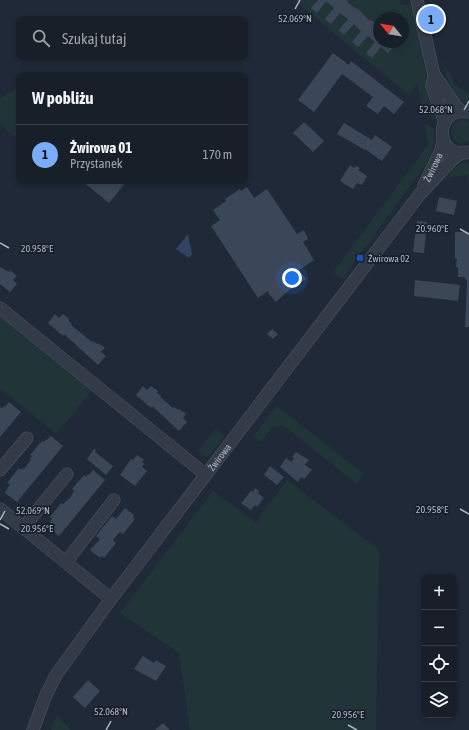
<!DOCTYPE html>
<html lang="pl">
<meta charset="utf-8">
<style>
:root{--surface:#171f29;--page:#242c35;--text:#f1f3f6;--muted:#9ea2a8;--line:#363d46;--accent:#7bacfa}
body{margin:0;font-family:"Asap Condensed",sans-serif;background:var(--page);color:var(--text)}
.controls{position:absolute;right:12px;bottom:12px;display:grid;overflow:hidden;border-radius:8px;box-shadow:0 2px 6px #0003}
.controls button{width:36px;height:36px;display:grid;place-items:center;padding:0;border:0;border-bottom:1px solid var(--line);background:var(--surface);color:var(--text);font:20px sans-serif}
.compass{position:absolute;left:373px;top:12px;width:36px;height:36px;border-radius:50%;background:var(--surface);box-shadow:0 2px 6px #0003;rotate:300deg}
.you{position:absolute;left:292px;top:278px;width:14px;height:14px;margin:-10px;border:3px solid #fff;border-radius:50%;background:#1a73e8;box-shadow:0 0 0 6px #1a73e833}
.badge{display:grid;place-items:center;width:26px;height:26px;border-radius:50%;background:var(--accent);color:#111;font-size:13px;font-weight:700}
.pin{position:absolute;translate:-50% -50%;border:2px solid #fff;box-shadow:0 1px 4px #0006}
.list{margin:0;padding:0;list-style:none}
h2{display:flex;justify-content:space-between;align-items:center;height:52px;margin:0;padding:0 16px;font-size:17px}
h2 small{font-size:13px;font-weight:400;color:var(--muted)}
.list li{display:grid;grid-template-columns:26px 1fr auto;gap:12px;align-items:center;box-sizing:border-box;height:60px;padding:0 16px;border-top:1px solid var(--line)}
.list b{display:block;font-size:15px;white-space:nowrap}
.list p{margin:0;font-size:13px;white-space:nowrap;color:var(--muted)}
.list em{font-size:13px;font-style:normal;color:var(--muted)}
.icon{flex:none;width:22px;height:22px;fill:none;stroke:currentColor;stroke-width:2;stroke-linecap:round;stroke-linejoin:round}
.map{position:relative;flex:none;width:469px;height:730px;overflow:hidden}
.search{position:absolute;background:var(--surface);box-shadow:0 2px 6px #0003;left:16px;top:16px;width:232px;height:44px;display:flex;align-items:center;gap:10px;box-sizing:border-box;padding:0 14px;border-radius:8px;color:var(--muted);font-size:15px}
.panel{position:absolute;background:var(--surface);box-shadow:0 2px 6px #0003;left:16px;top:72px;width:232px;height:112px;border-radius:8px}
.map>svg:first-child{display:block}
</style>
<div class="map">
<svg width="469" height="730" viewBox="0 0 469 730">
<rect width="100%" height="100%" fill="#1f2937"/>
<!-- green -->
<g fill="#213538" fill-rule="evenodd">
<path d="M294,0H400L401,5H410L413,8L429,89L432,99L429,101L435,117V121L423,111L417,83L409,95ZM379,18H403V42H379Z"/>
<path d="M441,58L456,86L469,94V104C450,98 447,75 441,58Z"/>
<polygon points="19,86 19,140 0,125 0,98"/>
<path d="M464,120L469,122V142L461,144C447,139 449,121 464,120Z"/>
<path d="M425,123L434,129C434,145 434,148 427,163L363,251L347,272L345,278C339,278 336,276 334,271L428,145Z"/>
<polygon points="466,161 466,164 469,163 469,179 468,181 467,175 451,177 442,183 457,166"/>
<polygon points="0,317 92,391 56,434 0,388"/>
<polygon points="277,406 364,474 357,484 284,426 272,427 261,442 253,436"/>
<polygon points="215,429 225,436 208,457 203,455 198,451"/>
<polygon points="287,480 379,550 376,730 190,730 179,653 120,613 213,491 256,522"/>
<polygon points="57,715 71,730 51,730"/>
</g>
<!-- water -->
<polygon fill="#32445f" points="188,234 192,254 189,258 176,249"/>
<!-- building -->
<g fill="#3b4757">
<polygon points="318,0 347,0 348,3 356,9 357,8 370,21 371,20 377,25 376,26 379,28 379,42 397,43 388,53 381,47 372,58 366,53 375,42 368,36 358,47 352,42 361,31 354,24 344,35 339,30 348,19 340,13 331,24 325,19 334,8 326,1 317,13 311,8"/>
<polygon points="333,53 349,65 351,61 404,102 394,114 384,106 378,114 366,106 373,97 342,74 314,112 298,100"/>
<polygon points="304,122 324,141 313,152 293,133"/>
<polygon points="344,123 372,140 375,135 392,147 382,161 365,149 365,150 337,134"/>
<polygon points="350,165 354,168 356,166 360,168 358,170 367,176 362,185 357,183 353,189 340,181"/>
<polygon points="82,181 127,181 109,203"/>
<polygon points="247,187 254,198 267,189 297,234 304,230 308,239 303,242 314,260 299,270 306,279 288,291 276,302 268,293 269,293 268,291 258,298 211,226 220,220 213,210 226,201 225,199 240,189 241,191"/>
<polygon points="439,197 457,201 454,215 436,211"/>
<polygon points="417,221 427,222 424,253 413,252"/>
<polygon points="455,232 469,232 469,327 465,327 467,281 464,277 458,277 458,267 456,267 457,259 455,259"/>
<polygon points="0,267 9,272 10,270 17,276 13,280 17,284 10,292 0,284"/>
<polygon points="415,280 460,285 458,301 414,296"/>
<polygon points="55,314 59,318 63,314 69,319 68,320 72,324 71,325 82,334 92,342 93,341 97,344 98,343 105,348 101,352 106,356 98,365 64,334 63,336 48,323"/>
<polygon points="272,329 278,334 273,339 267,334"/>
<polygon points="143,386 147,390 151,386 158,391 157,393 161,396 160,397 173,408 174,407 178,410 179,409 186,414 183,418 187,422 179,431 152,406 151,408 136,395"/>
<polygon points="9,402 21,412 0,437 0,407 2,408 4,406 5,407"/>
<polygon points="51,436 63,446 17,502 5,493 10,484 7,483 19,468 21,470 23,468 24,469 31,460 30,459 32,456 30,455 42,441 44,442"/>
<polygon points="94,449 96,450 95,452 113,466 106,475 87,459"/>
<polygon points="296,452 309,460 305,465 312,470 304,479 301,477 298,482 280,467 286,458 291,462 294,458 292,457"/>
<polygon points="137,455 144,460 142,462 144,464 142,467 147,471 135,486 120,475 131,459 133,460"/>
<polygon points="270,466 284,477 277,485 264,475"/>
<polygon points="93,470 105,480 59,536 47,527 51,522 50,521 52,518 50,517 61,503 63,504 70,498 74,491 72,489 84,475 86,477 88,474 89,475"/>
<polygon points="255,488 259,491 258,493 264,498 257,507 255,505 251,510 241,503 251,491 253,492"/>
<polygon points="125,508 134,515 133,518 135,519 123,534 120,532 113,540 116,543 104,558 102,556 100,558 90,550 100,539 96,536 112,516 116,519"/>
<polygon points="143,656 154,663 156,660 166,666 156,681 134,669"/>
<polygon points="88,680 100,691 85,708 73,697"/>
<polygon points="163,723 170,730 155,730"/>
</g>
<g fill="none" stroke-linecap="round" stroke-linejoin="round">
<defs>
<g id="minor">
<polyline points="417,0 434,75 432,86 440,110 445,122"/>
<path d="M434,75C445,88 448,99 461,111"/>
<path d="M469,112C432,106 435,161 469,152"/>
<path id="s1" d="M424,185L441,150L443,140"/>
<polyline points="0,308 206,475"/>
<polyline points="0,470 27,438"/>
<polyline points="0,509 111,599"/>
<polyline points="23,528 67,474"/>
<polyline points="66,562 114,500"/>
<path id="s2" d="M33,730L46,695L56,675L111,599L420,194L453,159L461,153"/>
</g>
</defs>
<!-- minor casing -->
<use href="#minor" stroke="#505865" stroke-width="13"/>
<!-- minor -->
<use href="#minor" stroke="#323b47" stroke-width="12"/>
</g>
<!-- ticks -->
<path fill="none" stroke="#acb5c4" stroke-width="1.5" d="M295,9L300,0M464,110L469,101M460,229L469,234M0,243L9,248M460,509L469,514M0,520L5,511M0,524L9,529M348,725L357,730M106,730L111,721"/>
<!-- markers -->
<rect fill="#1a4fb4" stroke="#18202b" stroke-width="1.5" x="356" y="254" width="8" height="8" rx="2"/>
<g text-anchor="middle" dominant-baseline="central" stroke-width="3.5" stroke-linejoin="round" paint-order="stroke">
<!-- street labels -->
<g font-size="10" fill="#acb5c4" stroke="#18202b">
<text stroke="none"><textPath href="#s1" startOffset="20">Żwirowa</textPath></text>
<text stroke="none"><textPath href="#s2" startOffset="332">Żwirowa</textPath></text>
</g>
<!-- poi labels -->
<g font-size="10" fill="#acb5c4" stroke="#18202b" text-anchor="start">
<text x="368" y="258">Żwirowa 02</text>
</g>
</g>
<g font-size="10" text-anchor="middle" fill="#acb5c4" stroke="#18202b" stroke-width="3.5" stroke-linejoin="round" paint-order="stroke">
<text x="295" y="22">52.069°N</text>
<text x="436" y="113">52.068°N</text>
<text x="432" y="232">20.960°E</text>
<text x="37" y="252">20.958°E</text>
<text x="432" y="513">20.958°E</text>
<text x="33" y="514">52.069°N</text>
<text x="37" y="532">20.956°E</text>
<text x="111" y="715">52.068°N</text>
<text x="348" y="718">20.956°E</text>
</g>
</svg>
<div class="controls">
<button>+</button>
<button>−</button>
<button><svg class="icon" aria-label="locate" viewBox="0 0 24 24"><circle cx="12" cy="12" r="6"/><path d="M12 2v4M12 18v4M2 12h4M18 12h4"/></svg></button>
<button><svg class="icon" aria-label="layers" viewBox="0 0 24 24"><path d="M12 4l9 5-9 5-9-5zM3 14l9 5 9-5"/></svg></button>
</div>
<svg class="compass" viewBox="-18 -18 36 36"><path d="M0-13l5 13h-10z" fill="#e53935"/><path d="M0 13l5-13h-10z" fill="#9ea2a8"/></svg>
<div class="you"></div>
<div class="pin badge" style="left:431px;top:19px">1</div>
<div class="search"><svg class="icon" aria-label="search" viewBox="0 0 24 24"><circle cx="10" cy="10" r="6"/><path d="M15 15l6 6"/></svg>Szukaj tutaj</div>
<section class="panel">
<h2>W pobliżu<small></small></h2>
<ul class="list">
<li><span class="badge">1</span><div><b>Żwirowa 01</b><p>Przystanek</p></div><em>170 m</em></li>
</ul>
</section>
</div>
